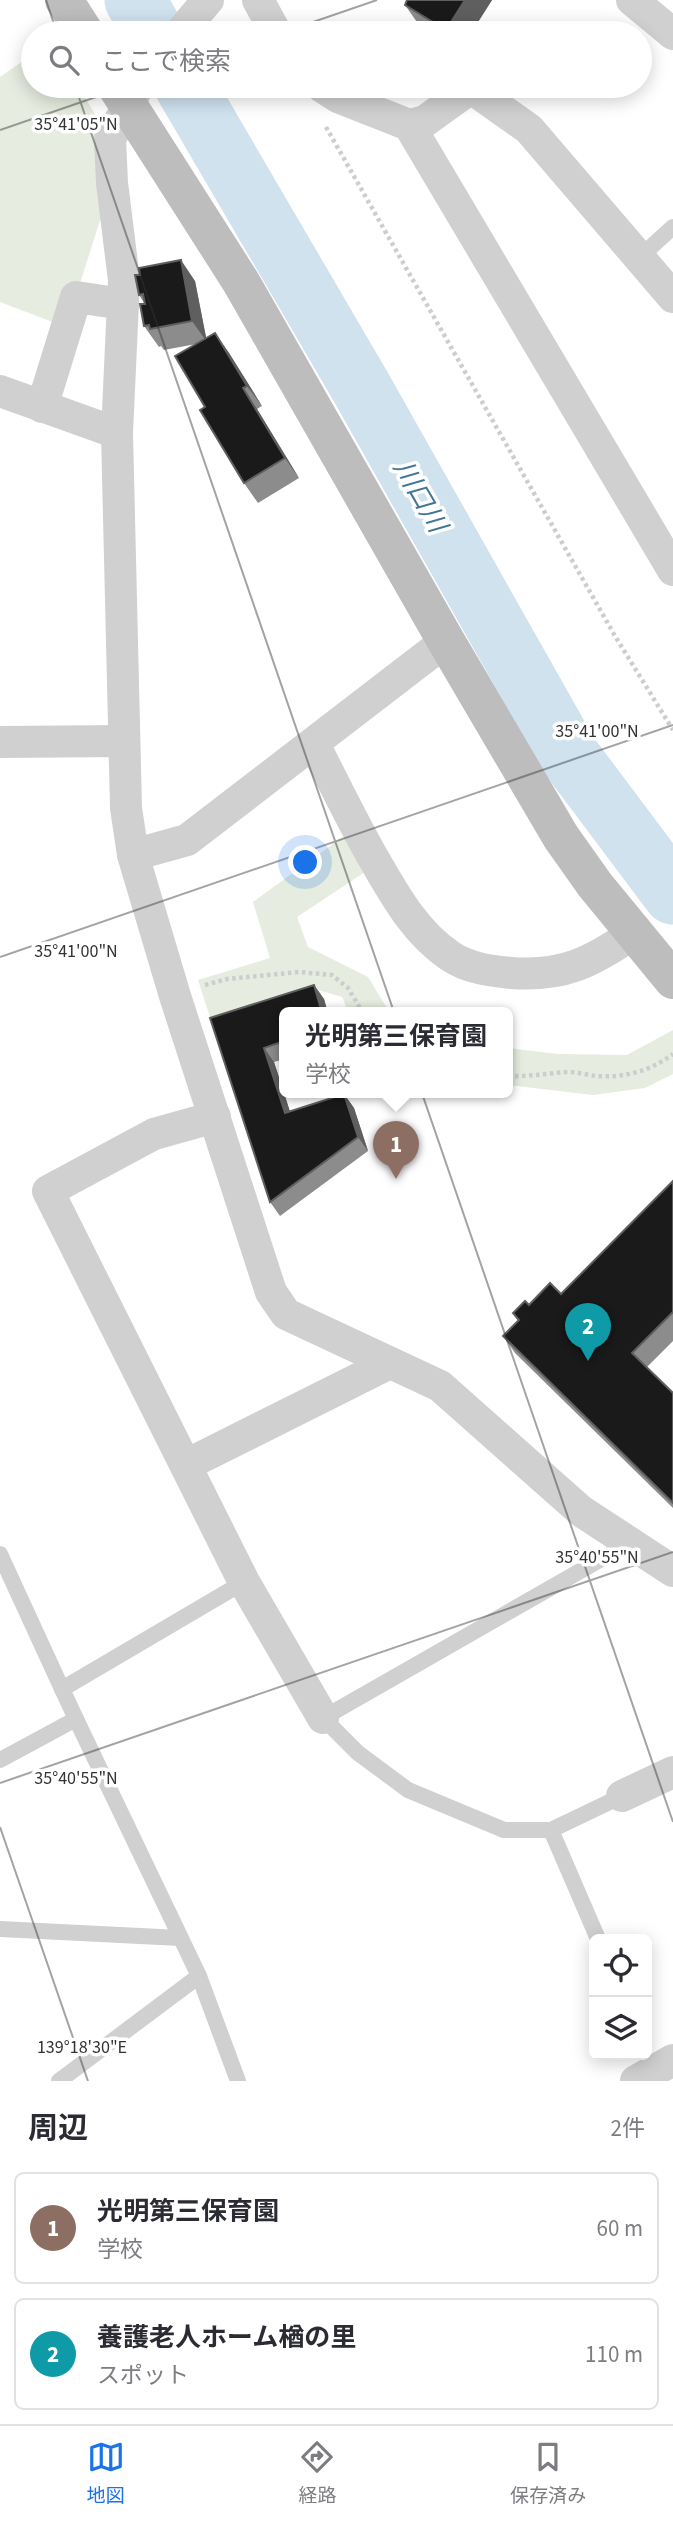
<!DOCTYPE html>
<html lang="ja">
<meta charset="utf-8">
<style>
:root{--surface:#fff;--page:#f2f2f3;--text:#2b2b33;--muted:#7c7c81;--line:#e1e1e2;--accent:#1a73e8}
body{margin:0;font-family:"Source Sans 3","Noto Sans JP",sans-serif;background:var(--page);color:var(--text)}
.controls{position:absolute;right:21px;bottom:21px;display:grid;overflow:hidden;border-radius:10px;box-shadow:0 4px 18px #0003}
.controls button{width:63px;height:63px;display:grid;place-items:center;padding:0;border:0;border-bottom:2px solid var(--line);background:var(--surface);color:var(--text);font:35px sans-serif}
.you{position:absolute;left:306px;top:863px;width:24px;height:24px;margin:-18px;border:5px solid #fff;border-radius:50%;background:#1a73e8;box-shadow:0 0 0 10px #1a73e833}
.badge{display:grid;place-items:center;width:46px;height:46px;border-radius:50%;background:var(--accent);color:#fff;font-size:23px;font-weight:700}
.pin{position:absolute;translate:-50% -58px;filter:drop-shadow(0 2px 4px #0008)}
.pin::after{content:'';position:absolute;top:37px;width:24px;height:21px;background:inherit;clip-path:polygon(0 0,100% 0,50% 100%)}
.popup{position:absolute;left:279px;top:1007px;width:234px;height:91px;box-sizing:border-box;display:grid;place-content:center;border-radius:10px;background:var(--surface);filter:drop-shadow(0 2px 5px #0005);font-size:23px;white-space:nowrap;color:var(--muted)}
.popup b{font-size:26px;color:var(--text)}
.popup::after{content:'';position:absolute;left:50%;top:100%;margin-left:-14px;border:14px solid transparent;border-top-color:var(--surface)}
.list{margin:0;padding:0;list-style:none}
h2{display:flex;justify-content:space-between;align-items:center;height:91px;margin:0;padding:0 28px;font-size:30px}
h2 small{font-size:23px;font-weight:400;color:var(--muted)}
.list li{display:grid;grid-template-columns:46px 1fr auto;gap:21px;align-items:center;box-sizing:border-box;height:112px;margin:0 14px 14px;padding:0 14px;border:2px solid var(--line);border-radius:10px}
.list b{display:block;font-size:26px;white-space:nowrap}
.list p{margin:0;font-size:23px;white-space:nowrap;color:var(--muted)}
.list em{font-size:23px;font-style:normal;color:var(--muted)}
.icon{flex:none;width:38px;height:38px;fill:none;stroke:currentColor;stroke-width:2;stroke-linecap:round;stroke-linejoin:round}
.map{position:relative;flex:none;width:673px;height:2081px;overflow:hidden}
.search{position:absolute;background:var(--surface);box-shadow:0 4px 18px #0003;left:21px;right:21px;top:21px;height:77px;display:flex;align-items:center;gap:18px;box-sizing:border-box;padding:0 24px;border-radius:38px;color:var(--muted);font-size:26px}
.sheet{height:343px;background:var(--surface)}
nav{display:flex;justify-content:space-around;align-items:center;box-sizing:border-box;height:98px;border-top:2px solid var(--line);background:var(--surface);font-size:19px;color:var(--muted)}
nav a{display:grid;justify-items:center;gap:4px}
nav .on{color:var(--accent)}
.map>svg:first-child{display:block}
</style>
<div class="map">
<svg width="673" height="2081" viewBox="0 0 673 2081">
<rect width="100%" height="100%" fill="#fff"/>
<!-- green -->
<g fill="#e6ecdf">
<polygon points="33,54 33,86 78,86 110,139 112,183 66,327 0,302 0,77"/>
<polygon points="356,827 377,864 297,917 308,947 368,977 390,1013 349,1013 342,997 311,988 211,1020 198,980 270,958 253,902"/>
<polygon points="673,1030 673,1074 645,1088 593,1095 508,1085 508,1048 558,1054 627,1055"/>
</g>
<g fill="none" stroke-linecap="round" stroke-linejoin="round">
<!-- river -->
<g stroke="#cfe2ee" stroke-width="61">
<polyline points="135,0 154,33"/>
<polyline points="185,86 362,389 568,754 673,894"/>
</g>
<!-- path -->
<g stroke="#cdcdcd" stroke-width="4.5" stroke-dasharray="3.5 3.5" stroke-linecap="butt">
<polyline points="326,127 615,636 673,730"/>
<polyline points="205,985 227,979 299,972 332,975 348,988 363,1013"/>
<path d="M508,1076C529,1077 548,1073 568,1072C578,1072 587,1075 596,1076C625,1078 650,1071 673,1054"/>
</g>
<!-- lane -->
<g stroke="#d0d0d0" stroke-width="16">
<polyline points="640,257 673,227"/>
<polyline points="0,1554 62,1689"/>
<polyline points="76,1719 199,1976 238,2081"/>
<polyline points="0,1760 76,1719 62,1689 244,1582"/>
<polyline points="622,1796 551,1830 504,1830 408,1790 358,1753 323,1718 631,1542"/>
<polyline points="551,1830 598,1939"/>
<polyline points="0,1929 180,1938"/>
<polyline points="59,2081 199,1976"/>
</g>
<!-- street -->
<g stroke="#d0d0d0" stroke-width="32">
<polyline points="258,0 276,33"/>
<polyline points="632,0 673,34"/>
<polyline points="180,33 208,0"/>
<polyline points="321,86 338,97 409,125 673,570"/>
<polyline points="138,87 110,139 112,183 124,280 117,433 126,808 133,855 175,996 271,1292 286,1314 440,1386 581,1511 673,1571"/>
<polyline points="409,125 425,121 471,88 529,129 673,297"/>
<polyline points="0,391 117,433"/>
<polyline points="42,407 76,297 123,304"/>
<polyline points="0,742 124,741"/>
<path d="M314,744C334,783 353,823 375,861C396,897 415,932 450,956C468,968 490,971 511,973C563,977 592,962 634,933"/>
<polyline points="133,855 187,840 446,641"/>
<polyline points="215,1117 154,1134 48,1191 244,1582 323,1718"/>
<polyline points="186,1465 390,1363"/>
<polyline points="622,1796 673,1772"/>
<polyline points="636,2081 673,2060"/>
</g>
<!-- secondary -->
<g stroke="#bdbdbd" stroke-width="38">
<polyline points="64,0 85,33"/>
<polyline points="116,86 241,282 446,641 561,837 595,885 673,980"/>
</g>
</g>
<!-- wall -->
<g fill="#8c8c8c">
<polygon points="492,0 471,33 432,33 419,25 405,5"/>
<polygon points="140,275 195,281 206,338 215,333 229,353 262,406 257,409 299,478 258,503 244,483 205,407 196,344 164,350 161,346 159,347 144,326 145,304 139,295"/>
<polygon points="314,985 324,999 328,1013 284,1013 284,1059 274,1062 284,1093 290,1112 344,1094 354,1108 368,1151 280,1216 270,1202 210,1018"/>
<polygon points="673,1181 673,1341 647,1367 673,1393 673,1508 515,1353 503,1336 518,1321 513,1313 529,1305 561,1294"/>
</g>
<!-- shaded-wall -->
<g fill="#5f5f5f">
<polygon points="465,0 492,0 471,33 448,33 446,30"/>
<polygon points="181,260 195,281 207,342 192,321"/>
<polygon points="215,333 229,353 262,406 247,386"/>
<polygon points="243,388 257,409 299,478 285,458"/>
<polygon points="314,985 324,999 328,1013 322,1013"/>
<polygon points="264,1048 274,1062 295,1127 285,1113"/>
<polygon points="344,1094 354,1108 368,1151 358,1137"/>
</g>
<!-- building -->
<g fill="#1a1a1a" stroke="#5f5f5f" stroke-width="2">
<polygon points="407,0 465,0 446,30 405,5"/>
<polygon points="181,260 192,321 150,329 149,325 144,326 140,304 145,304 143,294 139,295 135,275 140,275 139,268"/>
<polygon points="215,333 247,386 243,388 285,458 244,483 200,410 205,407 175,356"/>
<polygon points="314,985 322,1013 284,1013 284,1041 264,1048 285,1113 344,1094 358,1137 270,1202 210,1018"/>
<polygon points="673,1181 673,1312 632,1353 673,1393 673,1503 503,1336 519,1320 513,1313 525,1301 529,1305 550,1283 561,1294"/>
</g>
<!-- ticks -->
<path fill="none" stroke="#333" stroke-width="2" stroke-opacity="0.45" d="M46,0L57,33M281,33L377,0M75,86L673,1822M0,130L128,86M0,957L673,725M0,1783L673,1552M0,1827L88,2081"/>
<g text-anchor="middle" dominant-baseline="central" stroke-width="7" stroke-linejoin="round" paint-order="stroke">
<!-- water labels -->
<g font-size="26" font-style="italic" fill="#3f7597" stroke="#fff">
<text transform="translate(420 496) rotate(60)">川口川</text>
</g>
</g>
<g font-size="18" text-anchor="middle" fill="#333" stroke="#fff" stroke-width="7" stroke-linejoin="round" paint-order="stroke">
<text x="76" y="130">35°41'05"N</text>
<text x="597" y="737">35°41'00"N</text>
<text x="76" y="957">35°41'00"N</text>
<text x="597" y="1563">35°40'55"N</text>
<text x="76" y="1784">35°40'55"N</text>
<text x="82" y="2053">139°18'30"E</text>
</g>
</svg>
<div class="controls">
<button><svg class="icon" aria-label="locate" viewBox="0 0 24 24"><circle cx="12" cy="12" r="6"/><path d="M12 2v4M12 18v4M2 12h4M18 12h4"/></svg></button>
<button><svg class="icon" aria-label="layers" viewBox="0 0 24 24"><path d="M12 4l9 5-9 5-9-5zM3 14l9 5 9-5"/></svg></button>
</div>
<div class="you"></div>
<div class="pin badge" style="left:396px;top:1179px;background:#8d6e63">1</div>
<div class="popup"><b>光明第三保育園</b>学校</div>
<div class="pin badge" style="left:588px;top:1361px;background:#0f9aa8">2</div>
<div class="search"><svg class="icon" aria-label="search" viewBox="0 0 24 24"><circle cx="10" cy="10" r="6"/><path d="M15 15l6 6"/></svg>ここで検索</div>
</div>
<section class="sheet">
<h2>周辺<small>2件</small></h2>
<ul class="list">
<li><span class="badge" style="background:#8d6e63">1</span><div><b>光明第三保育園</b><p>学校</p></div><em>60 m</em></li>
<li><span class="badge" style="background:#0f9aa8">2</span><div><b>養護老人ホーム楢の里</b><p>スポット</p></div><em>110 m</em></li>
</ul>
</section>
<nav>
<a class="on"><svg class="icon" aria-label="map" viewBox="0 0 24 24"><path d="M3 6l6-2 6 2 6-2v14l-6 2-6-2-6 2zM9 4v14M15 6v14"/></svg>地図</a>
<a><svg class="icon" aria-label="directions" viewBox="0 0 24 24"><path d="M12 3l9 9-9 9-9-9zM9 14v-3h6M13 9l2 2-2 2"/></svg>経路</a>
<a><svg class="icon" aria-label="saved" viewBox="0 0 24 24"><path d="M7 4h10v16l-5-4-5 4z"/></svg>保存済み</a>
</nav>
